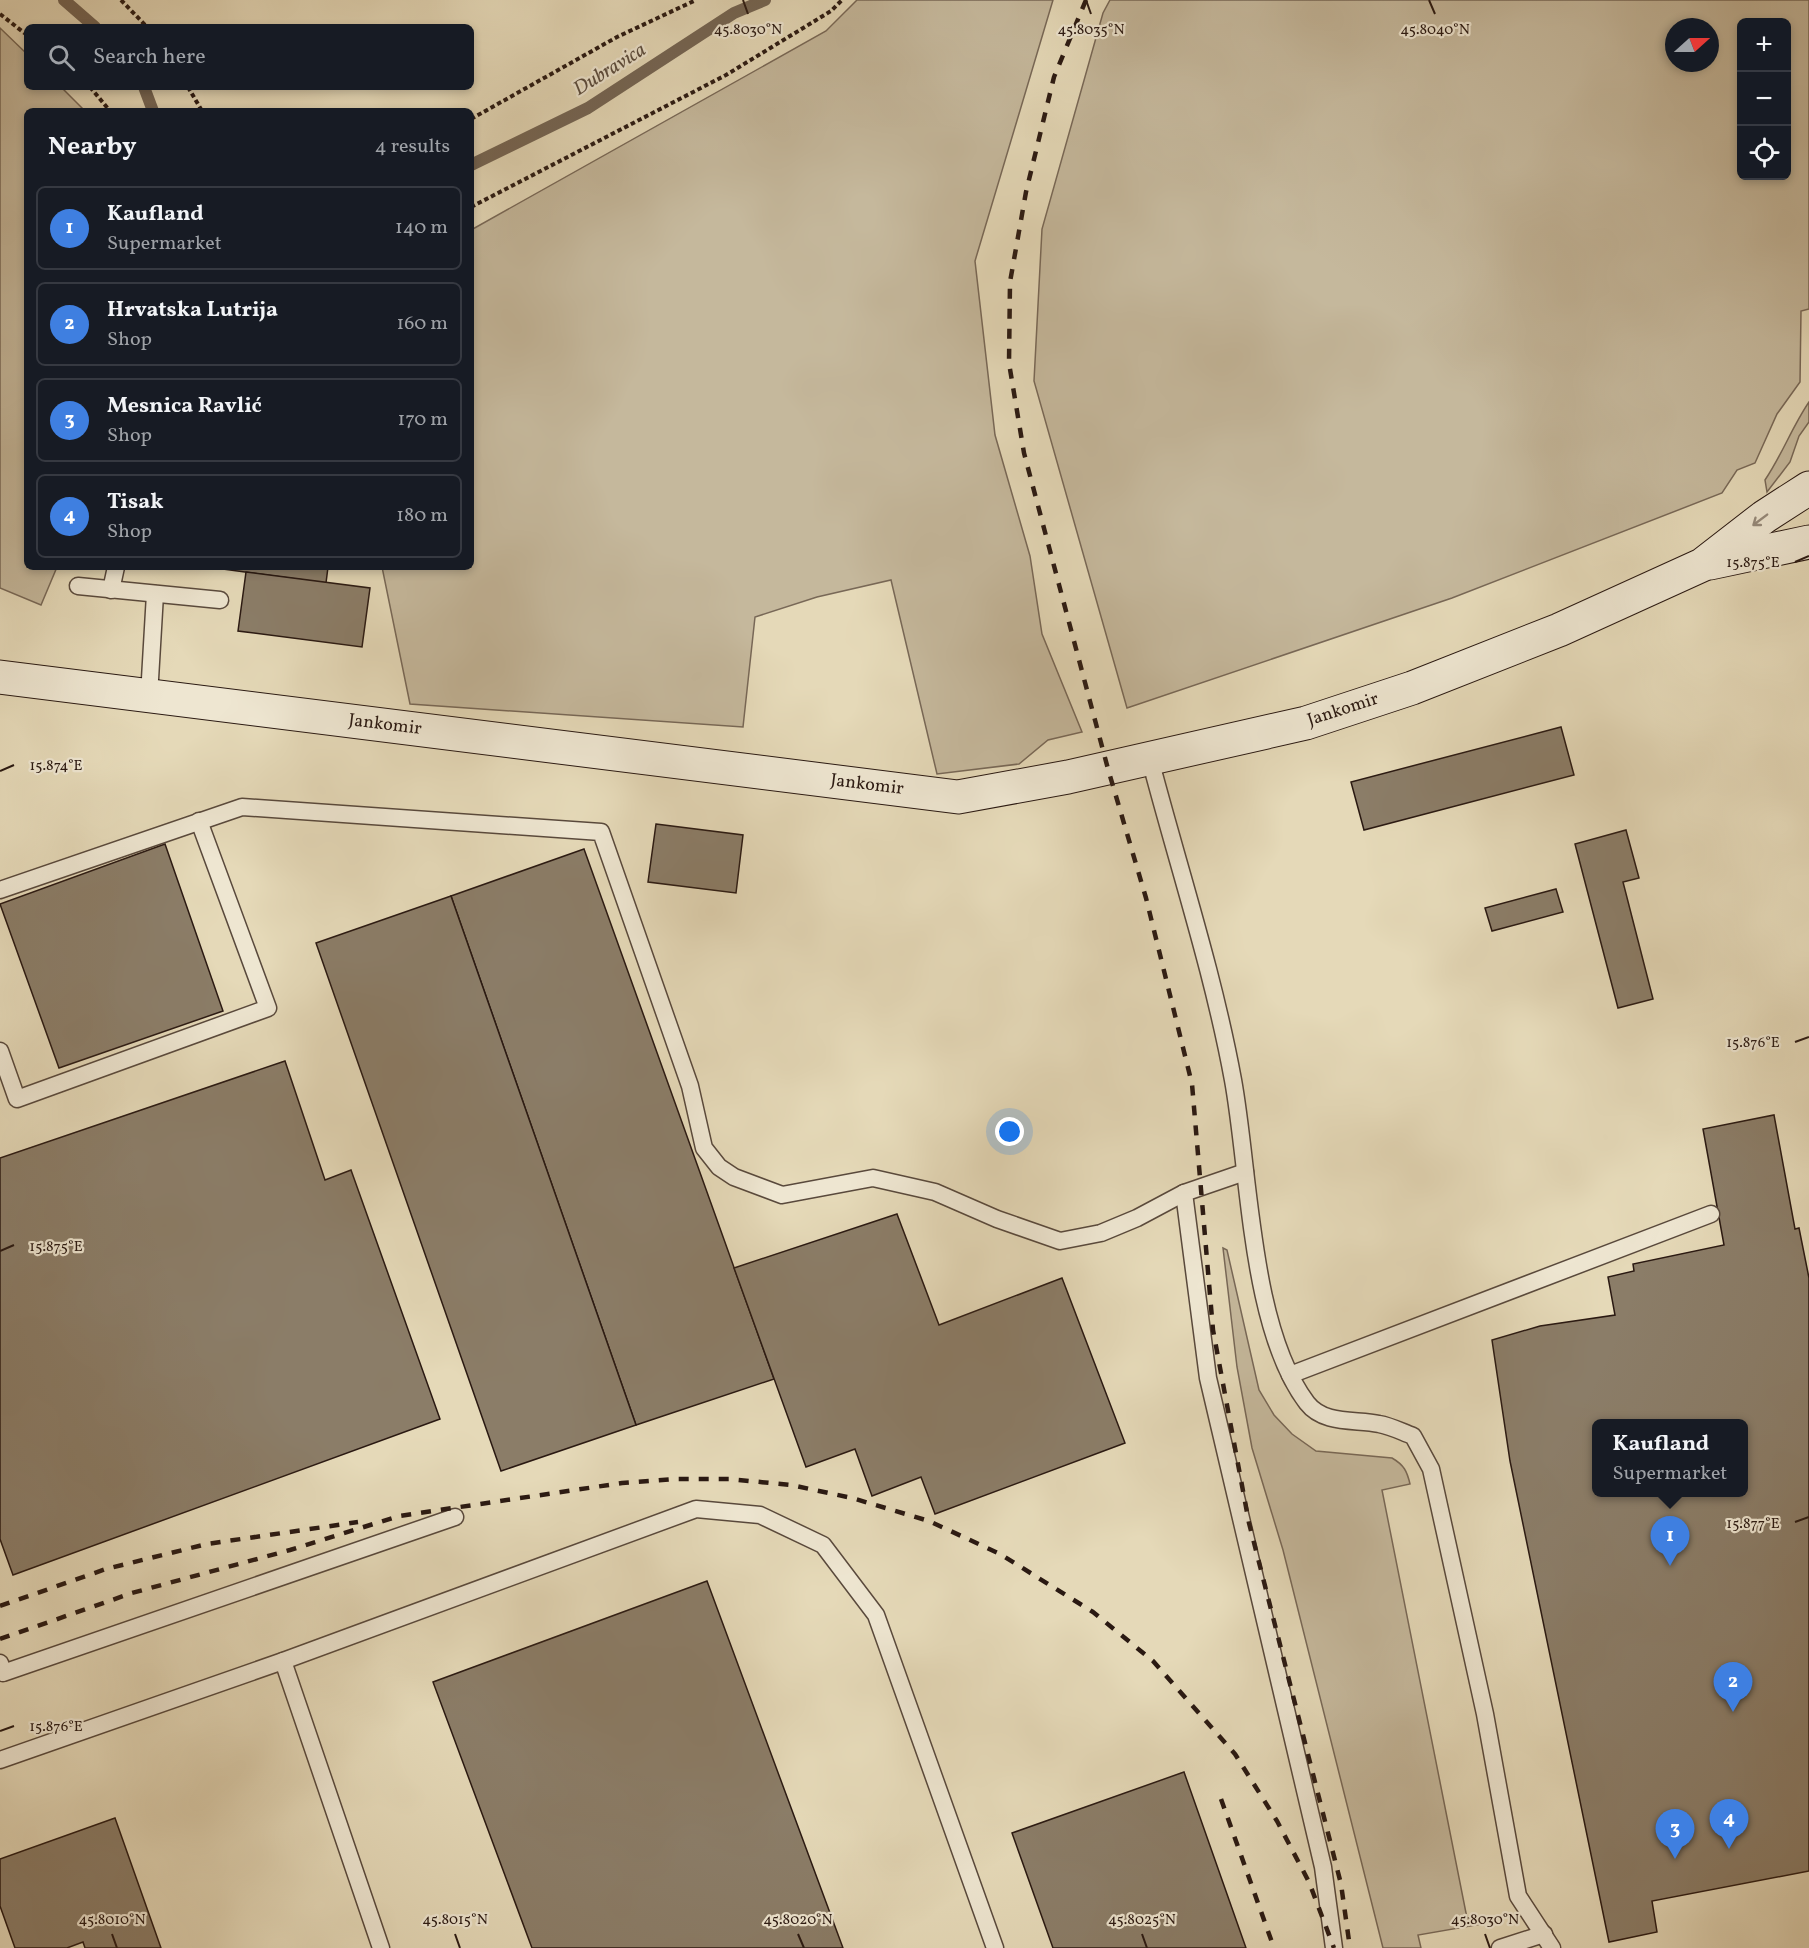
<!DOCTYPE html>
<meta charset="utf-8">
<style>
:root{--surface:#171b24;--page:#20242c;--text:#f1f3f6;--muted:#9ea1a6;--line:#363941;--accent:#ea580c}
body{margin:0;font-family:Vollkorn,serif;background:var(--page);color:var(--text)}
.controls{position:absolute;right:18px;top:18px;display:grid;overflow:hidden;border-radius:9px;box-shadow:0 3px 9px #0003}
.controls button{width:54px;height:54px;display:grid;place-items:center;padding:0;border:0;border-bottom:2px solid var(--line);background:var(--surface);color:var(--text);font:30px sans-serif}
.compass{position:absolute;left:1665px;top:18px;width:54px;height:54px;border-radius:50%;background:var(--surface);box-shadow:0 3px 9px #0003;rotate:69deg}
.you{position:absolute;left:1010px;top:1132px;width:21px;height:21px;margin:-15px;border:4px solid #fff;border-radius:50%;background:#1a73e8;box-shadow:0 0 0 9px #1a73e833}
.badge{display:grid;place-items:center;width:39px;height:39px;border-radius:50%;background:var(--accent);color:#fff;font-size:20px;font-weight:700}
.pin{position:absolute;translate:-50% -50px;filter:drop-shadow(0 2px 3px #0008)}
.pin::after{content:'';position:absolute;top:32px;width:21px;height:18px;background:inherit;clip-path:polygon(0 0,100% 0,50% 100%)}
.popup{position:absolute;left:1592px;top:1419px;width:156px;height:78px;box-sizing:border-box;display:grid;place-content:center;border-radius:9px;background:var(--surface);filter:drop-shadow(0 2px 4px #0005);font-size:20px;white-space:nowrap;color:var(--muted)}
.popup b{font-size:22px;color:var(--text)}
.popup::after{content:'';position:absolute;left:50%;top:100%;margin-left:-12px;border:12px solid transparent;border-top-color:var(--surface)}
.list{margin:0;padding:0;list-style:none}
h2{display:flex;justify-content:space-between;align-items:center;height:78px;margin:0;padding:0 24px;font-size:26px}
h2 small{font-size:20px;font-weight:400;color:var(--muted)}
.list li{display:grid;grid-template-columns:39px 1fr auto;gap:18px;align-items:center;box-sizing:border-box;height:84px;margin:0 12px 12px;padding:0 12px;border:2px solid var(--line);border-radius:9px}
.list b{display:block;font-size:22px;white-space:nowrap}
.list p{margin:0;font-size:20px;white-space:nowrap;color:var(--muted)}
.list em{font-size:20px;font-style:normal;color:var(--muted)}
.icon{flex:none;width:33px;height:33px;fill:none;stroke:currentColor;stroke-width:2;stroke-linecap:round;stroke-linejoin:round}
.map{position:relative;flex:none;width:1809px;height:1948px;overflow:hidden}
.search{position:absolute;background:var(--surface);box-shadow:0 3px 9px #0003;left:24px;top:24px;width:450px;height:66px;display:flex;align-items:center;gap:15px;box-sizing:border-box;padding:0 21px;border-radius:9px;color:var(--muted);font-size:22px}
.panel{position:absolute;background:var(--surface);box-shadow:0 3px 9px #0003;left:24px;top:108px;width:450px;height:462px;border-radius:9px}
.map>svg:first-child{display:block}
</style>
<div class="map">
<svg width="1809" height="1948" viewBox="0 0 1809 1948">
<rect width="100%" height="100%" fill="#e5d9b8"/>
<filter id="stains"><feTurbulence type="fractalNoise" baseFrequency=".00333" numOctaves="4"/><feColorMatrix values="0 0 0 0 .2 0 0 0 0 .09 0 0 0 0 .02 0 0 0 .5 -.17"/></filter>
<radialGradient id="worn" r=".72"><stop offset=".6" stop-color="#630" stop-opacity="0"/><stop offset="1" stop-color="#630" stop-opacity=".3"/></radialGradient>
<!-- green -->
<g fill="#c5b89c" stroke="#786857" stroke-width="1.5" fill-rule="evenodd">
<polygon points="857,0 1053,0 975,261 995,435 1030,556 1042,634 1082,732 1048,740 1019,764 937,774 891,580 817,597 755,617 743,727 410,704 382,567 471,567 471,230 826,31"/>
<path d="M1110,0H1809V309L1801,311L1800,382L1777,414L1755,463L1737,470L1722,493L1452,598L1127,708L1034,381L1042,229L1103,13ZM1742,22H1786V176H1742ZM1674,27H1710V63H1674Z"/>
<polygon points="0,28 27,54 27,87 61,87 85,111 27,111 27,567 57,567 41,605 0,588"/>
<path d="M1809,402V422L1799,436L1790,462L1767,492L1765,480C1782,455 1792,427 1809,402Z"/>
<path d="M1223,1248L1227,1250L1259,1390L1274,1415L1292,1434L1316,1451L1392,1458C1404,1465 1407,1471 1410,1484L1382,1490L1467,1918L1481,1917L1482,1924L1418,1935L1421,1948H1383L1283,1550L1252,1448L1237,1367Z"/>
</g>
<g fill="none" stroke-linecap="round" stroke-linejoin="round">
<!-- stream -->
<g stroke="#746554" stroke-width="12">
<polyline points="64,0 95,27"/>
<polyline points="144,87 153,111"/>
<polyline points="471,165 588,108 734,13 765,0"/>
</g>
</g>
<!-- building -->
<g fill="#8b7d68" stroke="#2a1912" stroke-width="1.5" fill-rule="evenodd">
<polygon points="208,567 328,567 326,583"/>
<polygon points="246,572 370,588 362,647 238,631"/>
<polygon points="1561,727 1574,775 1364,830 1351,782"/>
<polygon points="656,824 743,835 736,893 648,882"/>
<polygon points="1626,830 1639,878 1623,882 1653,999 1618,1008 1575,844"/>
<polygon points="165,844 223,1011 59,1068 0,904"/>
<polygon points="584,849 774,1379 636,1425 451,896"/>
<polygon points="1556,889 1563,912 1492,931 1485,908"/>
<polygon points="451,896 636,1425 501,1471 316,943"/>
<polygon points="285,1061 325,1180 351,1170 440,1419 13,1575 0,1539 0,1158"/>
<path d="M1774,1115L1795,1229L1799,1228L1809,1278V1871L1652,1901L1657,1932L1609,1942L1510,1461L1492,1340L1540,1326L1615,1315L1608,1277L1634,1271L1633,1264L1724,1245L1703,1129ZM1596,1424H1744V1492H1596Z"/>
<polygon points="897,1214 939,1325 1062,1278 1125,1443 935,1514 921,1477 872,1496 855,1449 806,1467 734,1268"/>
<polygon points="707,1581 843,1948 532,1948 433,1682"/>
<polygon points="1184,1772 1246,1948 1053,1948 1012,1833"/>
<polygon points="115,1818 161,1948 85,1948 83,1942 67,1948 15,1948 0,1906 0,1859"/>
</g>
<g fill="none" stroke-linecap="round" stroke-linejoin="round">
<defs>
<g id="lane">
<polyline points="78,586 220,600"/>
<polyline points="111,590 116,567"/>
<polyline points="149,696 155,594"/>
<path d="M1150,759C1178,866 1213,971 1233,1080C1250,1173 1250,1328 1307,1403C1324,1425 1356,1419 1379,1424C1391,1426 1402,1432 1413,1436L1431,1469L1485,1714L1518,1896L1552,1948"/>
<polyline points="0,890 242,807 601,832 690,1086 704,1148 719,1167 734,1177 782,1195 873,1178 935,1192 997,1219 1060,1241 1101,1233 1137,1218 1184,1193"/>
<polyline points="0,1051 17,1099 268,1008 199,821"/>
<polyline points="1245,1172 1184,1193 1208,1378 1323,1867 1334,1948"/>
<polyline points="1290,1375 1711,1214"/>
<polyline points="283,1661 381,1948"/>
<polyline points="0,1663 3,1673 455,1517"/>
<polyline points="0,1760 283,1661 696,1509 760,1515 823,1545 876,1615 995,1948"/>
<polyline points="1500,1948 1544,1934"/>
</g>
<g id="secondary">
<polyline points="1710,563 1809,542"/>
<polyline points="0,677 958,797 1068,777 1306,723 1412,688 1559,630 1702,565 1764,517 1809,488"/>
</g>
</defs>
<!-- lane casing -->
<use href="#lane" stroke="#59493c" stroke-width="19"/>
<!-- secondary casing -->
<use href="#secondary" stroke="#2a1912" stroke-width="35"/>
<!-- path -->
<g stroke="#2a1912" stroke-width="4" stroke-dasharray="4.5 3" stroke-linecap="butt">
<polyline points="121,0 147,27"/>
<polyline points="0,14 27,35"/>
<polyline points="90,87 110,111"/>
<polyline points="188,87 202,111"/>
<polyline points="471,119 617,37 696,0"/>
<polyline points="471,207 726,75 831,11 842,0"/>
</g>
<!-- lane -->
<use href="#lane" stroke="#eee6d1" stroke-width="16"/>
<!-- secondary -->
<use href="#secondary" stroke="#eee6d1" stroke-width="33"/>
<!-- rail -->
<g stroke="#2a1912" stroke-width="4.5" stroke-dasharray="10 10" stroke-linecap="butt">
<polyline points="1086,0 1054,77 1026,192 1010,282 1009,363 1024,453 1108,769 1146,898 1192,1084 1213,1330 1249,1523 1341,1884 1350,1948"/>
<polyline points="0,1606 106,1569 207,1544 358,1522"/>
<polyline points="0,1639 132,1593 290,1550 399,1516 622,1483 674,1479 729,1479 791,1485 852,1498 929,1521 1000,1554 1093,1612 1153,1661 1235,1754 1277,1821 1309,1882 1334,1948"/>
<polyline points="1221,1799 1274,1948"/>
</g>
</g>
<!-- one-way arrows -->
<defs><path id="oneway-shaft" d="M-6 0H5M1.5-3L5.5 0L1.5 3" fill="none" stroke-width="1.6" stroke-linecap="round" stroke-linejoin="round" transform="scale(1.5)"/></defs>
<use stroke="#968a7b" href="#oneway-shaft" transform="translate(1760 520) rotate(143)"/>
<!-- ticks -->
<path fill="none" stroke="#2a1912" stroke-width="2" d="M743,0L748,14M1086,0L1091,14M1429,0L1435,14M1795,562L1809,556M0,771L14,765M1795,1042L1809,1037M0,1251L14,1245M1795,1522L1809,1517M0,1731L14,1726M112,1934L117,1948M455,1934L460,1948M798,1934L804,1948M1142,1934L1147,1948M1485,1934L1490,1948"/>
<g text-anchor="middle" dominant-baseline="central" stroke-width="4.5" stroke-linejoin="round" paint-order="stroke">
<!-- street labels -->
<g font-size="18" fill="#2a1912" stroke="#eee6d1">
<text transform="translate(1343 710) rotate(-18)">Jankomir</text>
<text transform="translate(385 725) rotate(7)">Jankomir</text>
<text transform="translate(867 785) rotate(7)">Jankomir</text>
</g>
<!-- water labels -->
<g font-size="20" font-style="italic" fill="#5b4c3e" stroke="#eee6d1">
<text transform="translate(610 70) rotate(-32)">Dubravica</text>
</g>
</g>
<g font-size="15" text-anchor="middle" fill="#2a1912" stroke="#eee6d1" stroke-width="4.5" stroke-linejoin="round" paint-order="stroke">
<text x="1435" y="34">45.8040°N</text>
<text x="748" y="34">45.8030°N</text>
<text x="1091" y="34">45.8035°N</text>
<text x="1753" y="567">15.875°E</text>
<text x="56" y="770">15.874°E</text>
<text x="1753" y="1047">15.876°E</text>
<text x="56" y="1251">15.875°E</text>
<text x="1753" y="1528">15.877°E</text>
<text x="56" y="1731">15.876°E</text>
<text x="112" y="1924">45.8010°N</text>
<text x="455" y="1924">45.8015°N</text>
<text x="798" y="1924">45.8020°N</text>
<text x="1142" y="1924">45.8025°N</text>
<text x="1485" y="1924">45.8030°N</text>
</g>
<rect width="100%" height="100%" filter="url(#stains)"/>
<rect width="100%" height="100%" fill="url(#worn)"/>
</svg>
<div class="controls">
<button>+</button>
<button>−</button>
<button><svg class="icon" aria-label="locate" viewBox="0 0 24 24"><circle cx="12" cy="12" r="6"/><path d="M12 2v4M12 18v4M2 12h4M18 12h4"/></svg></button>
</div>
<svg class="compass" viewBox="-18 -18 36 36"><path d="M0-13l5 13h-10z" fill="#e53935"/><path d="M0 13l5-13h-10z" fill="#9ea1a6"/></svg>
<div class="you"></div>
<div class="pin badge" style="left:1670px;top:1566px;background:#3f7fe0">1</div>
<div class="popup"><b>Kaufland</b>Supermarket</div>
<div class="pin badge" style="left:1733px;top:1712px;background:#3f7fe0">2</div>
<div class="pin badge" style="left:1675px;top:1859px;background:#3f7fe0">3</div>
<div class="pin badge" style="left:1729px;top:1849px;background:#3f7fe0">4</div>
<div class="search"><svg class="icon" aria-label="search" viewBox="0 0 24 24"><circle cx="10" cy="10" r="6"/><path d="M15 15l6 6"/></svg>Search here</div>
<section class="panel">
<h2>Nearby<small>4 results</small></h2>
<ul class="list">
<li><span class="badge" style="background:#3f7fe0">1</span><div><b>Kaufland</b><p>Supermarket</p></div><em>140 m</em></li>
<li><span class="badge" style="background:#3f7fe0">2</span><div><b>Hrvatska Lutrija</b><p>Shop</p></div><em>160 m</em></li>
<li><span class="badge" style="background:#3f7fe0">3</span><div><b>Mesnica Ravlić</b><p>Shop</p></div><em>170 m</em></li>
<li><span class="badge" style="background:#3f7fe0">4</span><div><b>Tisak</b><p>Shop</p></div><em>180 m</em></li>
</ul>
</section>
</div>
